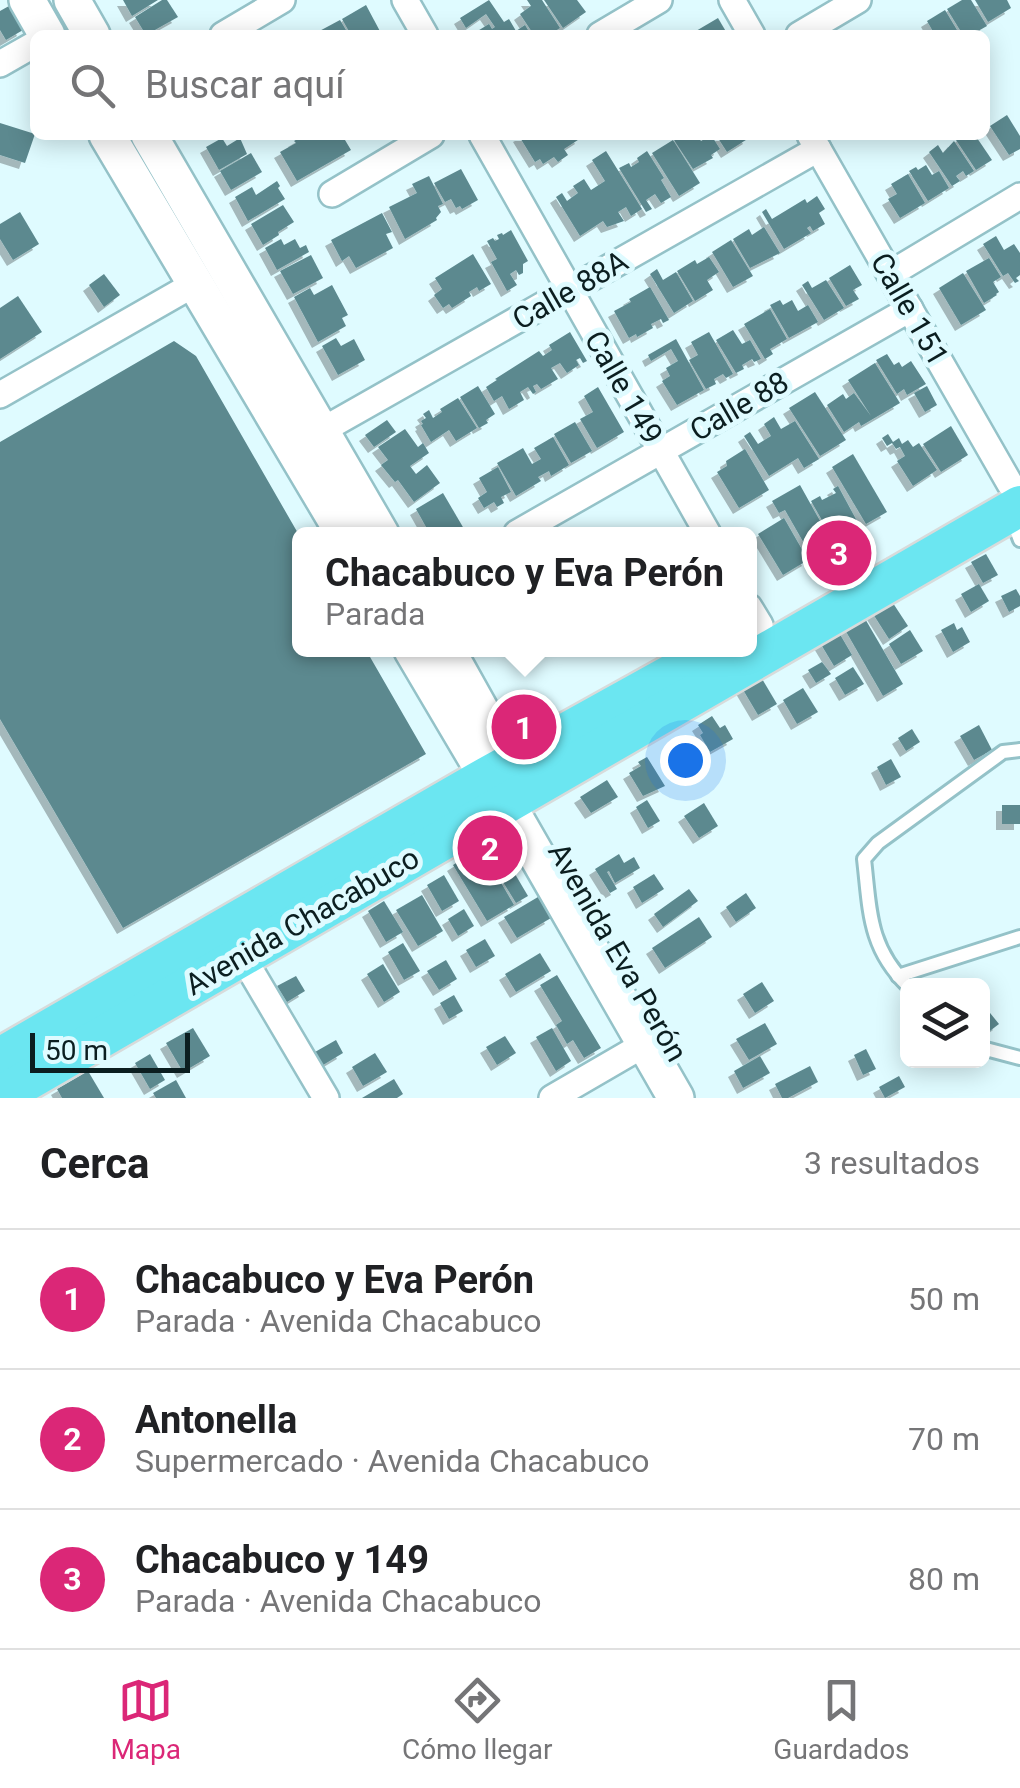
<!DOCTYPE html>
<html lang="es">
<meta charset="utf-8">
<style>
:root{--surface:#fff;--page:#f6f6f6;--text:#202124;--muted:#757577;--line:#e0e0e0;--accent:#db2777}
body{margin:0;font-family:Roboto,sans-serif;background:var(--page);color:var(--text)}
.controls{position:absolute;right:30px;bottom:30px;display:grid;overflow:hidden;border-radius:15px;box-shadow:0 5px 25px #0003}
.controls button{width:90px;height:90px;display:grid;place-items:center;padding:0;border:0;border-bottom:2px solid var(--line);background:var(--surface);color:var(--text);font:50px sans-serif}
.scale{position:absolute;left:30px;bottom:25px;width:160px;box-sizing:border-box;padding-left:10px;border:5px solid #0b1e20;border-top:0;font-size:28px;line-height:35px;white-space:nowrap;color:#0b1e20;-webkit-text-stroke:8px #dffbff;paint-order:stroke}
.you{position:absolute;left:685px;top:760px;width:35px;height:35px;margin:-25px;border:8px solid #fff;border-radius:50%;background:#1a73e8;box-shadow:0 0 0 15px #1a73e833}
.badge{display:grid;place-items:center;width:65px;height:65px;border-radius:50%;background:var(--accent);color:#fff;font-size:32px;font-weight:700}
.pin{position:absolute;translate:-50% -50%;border:5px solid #fff;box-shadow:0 2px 10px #0006}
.popup{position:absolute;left:292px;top:527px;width:465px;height:130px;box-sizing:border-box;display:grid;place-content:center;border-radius:15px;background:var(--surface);filter:drop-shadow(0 2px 8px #0005);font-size:32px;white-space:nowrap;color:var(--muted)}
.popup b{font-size:38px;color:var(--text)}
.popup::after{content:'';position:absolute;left:50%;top:100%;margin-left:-20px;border:20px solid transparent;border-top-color:var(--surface)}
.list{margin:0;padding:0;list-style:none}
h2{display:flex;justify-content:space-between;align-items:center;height:130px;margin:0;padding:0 40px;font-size:42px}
h2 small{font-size:32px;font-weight:400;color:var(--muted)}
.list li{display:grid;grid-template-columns:65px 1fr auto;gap:30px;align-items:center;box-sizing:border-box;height:140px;padding:0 40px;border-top:2px solid var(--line)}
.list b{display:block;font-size:38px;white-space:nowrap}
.list p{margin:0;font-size:32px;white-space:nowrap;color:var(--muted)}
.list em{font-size:32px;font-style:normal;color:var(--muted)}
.icon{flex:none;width:55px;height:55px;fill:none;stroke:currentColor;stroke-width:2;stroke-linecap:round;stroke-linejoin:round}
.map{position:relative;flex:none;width:1020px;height:1098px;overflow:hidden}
.search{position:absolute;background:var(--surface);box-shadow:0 5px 25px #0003;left:30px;right:30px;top:30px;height:110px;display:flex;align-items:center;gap:25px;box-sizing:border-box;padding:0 35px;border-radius:15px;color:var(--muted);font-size:38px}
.sheet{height:550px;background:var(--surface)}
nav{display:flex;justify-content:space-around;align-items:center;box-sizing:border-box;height:140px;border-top:2px solid var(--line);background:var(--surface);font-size:28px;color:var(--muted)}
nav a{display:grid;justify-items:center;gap:5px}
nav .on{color:var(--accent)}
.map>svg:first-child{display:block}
</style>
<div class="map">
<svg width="1020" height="1098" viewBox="0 0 1020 1098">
<defs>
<filter id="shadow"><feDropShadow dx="-6" dy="6" stdDeviation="0" flood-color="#0004"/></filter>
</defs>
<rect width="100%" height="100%" fill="#dffbff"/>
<!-- building -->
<g fill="#5c898f" filter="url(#shadow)">
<polygon points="123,0 158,0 132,16"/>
<polygon points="162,0 167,0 178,17 146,35 135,17"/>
<polygon points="489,0 504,22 509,19 516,31 525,25 531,35 471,35 489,24 492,29 495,27 486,14 466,28 460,18"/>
<polygon points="527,0 542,0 560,28 549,35 534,35 520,14 531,6"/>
<polygon points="544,0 577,0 586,12 563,28"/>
<polygon points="962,0 971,0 987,26 971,35 963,35 947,9"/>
<polygon points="975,0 1007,0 1011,8 988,22"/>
<polygon points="366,5 382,35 351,35 342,19"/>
<polygon points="9,6 23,30 6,40 0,30 0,11"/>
<polygon points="945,10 960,35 935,35 927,21"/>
<polygon points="718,18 728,35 698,35 696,31"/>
<polygon points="340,20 349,35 312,35"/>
<polygon points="1007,115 1020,136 1020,149 1009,155 990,126"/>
<polygon points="0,123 35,134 25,163 0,155"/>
<polygon points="304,135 342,135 351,150 297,181 280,152 296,143 294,141"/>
<polygon points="521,135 579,135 581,138 564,149 568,155 558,162 554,157 543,164 540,159 535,162 519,136"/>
<polygon points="681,135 697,135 701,141 711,135 720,149 711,155 713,158 693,169 674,140"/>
<polygon points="716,135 747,135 749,138 727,152"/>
<polygon points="963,135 975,135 992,160 976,170 956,140"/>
<polygon points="222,138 227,146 240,138 247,154 219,170 206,147"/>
<polygon points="673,140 700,183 679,196 652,153"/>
<polygon points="954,141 974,171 966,176 963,171 956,176 960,181 952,186 929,152 938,145 943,153"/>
<polygon points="606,151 642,209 631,216 626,207 618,212 624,221 607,227 603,221 580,236 556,197 562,193 567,201 578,193 573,186 584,179 591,190 605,181 592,160"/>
<polygon points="647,151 664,178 661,180 671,197 661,203 655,194 646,200 652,209 646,212 619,168 629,163 631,167 639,162 637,158"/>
<polygon points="251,153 262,172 231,190 220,171"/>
<polygon points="926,165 932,175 939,171 949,188 928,201 909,171 916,167 918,170"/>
<polygon points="461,169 478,200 462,209 460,206 456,208 451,199 445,202 434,183"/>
<polygon points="908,174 925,203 900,218 888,199 897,194 891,184"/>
<polygon points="429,176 443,204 438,206 441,212 436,218 437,220 405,239 389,207 417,193 412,184"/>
<polygon points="277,181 280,186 278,188 285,199 248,221 235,197 252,187 256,195"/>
<polygon points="817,196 825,209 819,213 825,224 813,231 810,226 807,228 811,233 784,249 762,212 766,209 772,219 805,199 807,203"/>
<polygon points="283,205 294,222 278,232 279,235 263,245 251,224"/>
<polygon points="20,212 39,244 13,260 0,239 0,224"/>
<polygon points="382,213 392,232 386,234 393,248 356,268 349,256 342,261 331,240"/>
<polygon points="764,227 780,253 750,268 733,239 749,229 752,235"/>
<polygon points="511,230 528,261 523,264 523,273 519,275 516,270 510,274 517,285 507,291 491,262 497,259 487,241 493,238 495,241 499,239 497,235 502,233 503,235"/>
<polygon points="996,236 1004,250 1014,244 1020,253 1020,275 1016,278 1019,281 1015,283 1008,273 1003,276 983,244"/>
<polygon points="281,239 284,245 295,239 300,248 306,245 309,252 277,270 265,248"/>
<polygon points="731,240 753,276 733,287 712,252"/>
<polygon points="473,254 491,284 479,291 477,287 469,292 471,296 452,308 449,304 443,308 434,295 442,289 435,278"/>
<polygon points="311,255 323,278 293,294 280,271"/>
<polygon points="709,257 719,272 707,280 713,290 695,301 677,271 695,260 697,264"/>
<polygon points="989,258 1001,277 993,282 999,292 996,294 997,295 984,303 966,271"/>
<polygon points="850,265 862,285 853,290 859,299 846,306 829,278"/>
<polygon points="657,269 663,280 676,272 693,301 674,313 650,274"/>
<polygon points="963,273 986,310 961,325 939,288"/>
<polygon points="104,274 120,295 104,307 89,285"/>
<polygon points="826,280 844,308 824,320 802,285 808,281 812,288"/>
<polygon points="332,285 348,315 342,318 346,326 318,342 294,297 310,288 314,295"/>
<polygon points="650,287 669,320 663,323 661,319 651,324 653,328 637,337 636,334 629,338 614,311 631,302 629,299"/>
<polygon points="18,296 42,332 0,359 0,308"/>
<polygon points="780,300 783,305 792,300 798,311 808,305 818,322 789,338 770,305"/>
<polygon points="770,309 787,339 770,349 773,354 765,359 744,324"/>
<polygon points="733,330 742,344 750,340 761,359 754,362 752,359 742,365 744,369 736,373 716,340"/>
<polygon points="570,332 587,361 583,363 580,358 576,360 579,365 567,373 560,363 551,368 558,379 541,389 537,384 533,386 536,392 533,394 528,387 520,392 524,400 509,409 502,396 494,401 486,387 497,380 495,379 539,351 543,356 552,350 549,345"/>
<polygon points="709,332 733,374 726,378 723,374 714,379 716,384 706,389 689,360 698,355 691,342"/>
<polygon points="336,338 341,346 354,339 365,360 338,375 322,346"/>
<polygon points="676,339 704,390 677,405 662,381 670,376 666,368 678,361 671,349 651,361 648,355"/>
<polygon points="174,341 196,356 299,535 299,650 366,650 426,754 123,928 0,719 0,442"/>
<polygon points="887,354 894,365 899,362 902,367 911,361 926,384 907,395 904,389 897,394 876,360"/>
<polygon points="875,363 900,403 861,426 859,422 844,432 827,405 843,394 846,399 854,393 871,416 848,380"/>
<polygon points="478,386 495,414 486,420 488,423 479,428 460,397"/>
<polygon points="927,386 937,405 925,412 914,393"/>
<polygon points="598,387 624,432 597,448 580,419 593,412 584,396"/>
<polygon points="815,392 846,440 820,456 789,408"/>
<polygon points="458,398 477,428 456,441 449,430 431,442 421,425 423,424 421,421 426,418 423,414 429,410 433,418 442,412 440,409"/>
<polygon points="774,417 781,429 795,421 819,459 804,468 798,458 769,476 744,436 750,432 758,444 771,436 764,424"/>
<polygon points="387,420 396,432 374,447 365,435"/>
<polygon points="575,422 592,451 571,463 554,434"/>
<polygon points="951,426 968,455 941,472 923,444"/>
<polygon points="405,429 418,447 423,443 429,453 410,466 416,474 427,465 440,483 414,502 398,480 395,482 381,465 388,460 378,447"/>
<polygon points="888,434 893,442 899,438 902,444 908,440 913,447 919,443 937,470 913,486 897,461 905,456 900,447 896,449 892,443 887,446 882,438"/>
<polygon points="553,437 569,465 551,476 549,471 538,477 541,481 516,496 497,463 523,448 532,464 541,459 534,448"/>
<polygon points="745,449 769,490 739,508 717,472 727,466 726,461"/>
<polygon points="853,454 887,512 866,524 832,467"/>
<polygon points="498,467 511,492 501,497 504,503 497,507 494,502 484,508 478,498 487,492 479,478"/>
<polygon points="800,485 829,537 814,546 819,556 813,559 785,510 779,513 772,501"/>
<polygon points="838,486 864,534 854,540 846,527 831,536 811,501 820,496 822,500 836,493 833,489"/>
<polygon points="443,493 467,534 430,534 416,509"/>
<polygon points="784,518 808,560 783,575 758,534"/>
<polygon points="986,554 998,575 983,583 971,562"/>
<polygon points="979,584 989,601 971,612 961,594"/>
<polygon points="1016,589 1020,596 1020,606 1009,612 1001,596"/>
<polygon points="887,594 908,626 889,639 868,606"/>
<polygon points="864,617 903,684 883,696 844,628"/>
<polygon points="954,623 957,630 962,627 970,642 953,652 941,630"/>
<polygon points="910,630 923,651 901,664 889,644"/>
<polygon points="838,631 852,655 834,666 819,641"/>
<polygon points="822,662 831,674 816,683 808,670"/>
<polygon points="853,667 864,684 845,695 835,678"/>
<polygon points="761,677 777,704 758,715 742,688"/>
<polygon points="803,688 818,712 797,724 783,700"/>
<polygon points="712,716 720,728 725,725 733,739 710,752 700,735 703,733 698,725"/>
<polygon points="979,725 992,750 974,760 960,736"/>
<polygon points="912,729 920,742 906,751 898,738"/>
<polygon points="647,757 665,786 643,796 629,773 641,766 638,762"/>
<polygon points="891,759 901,777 886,785 877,767"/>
<polygon points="607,780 618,797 591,813 580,797"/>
<polygon points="647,800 660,821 648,828 636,807"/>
<polygon points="704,803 718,826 699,838 684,816"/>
<rect x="1002" y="805" width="18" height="19"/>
<polygon points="493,840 513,873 500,881 514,905 487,921 453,865"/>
<polygon points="619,854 624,863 634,857 640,868 615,883 609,871 607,872 617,889 610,893 595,869"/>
<polygon points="515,874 528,896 516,903 503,882"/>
<polygon points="654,874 664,889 642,903 633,887"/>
<polygon points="444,875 459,901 442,911 427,885"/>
<polygon points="689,889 698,901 663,927 654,914"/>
<polygon points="746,893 756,908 736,922 726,907"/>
<polygon points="422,895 443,931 418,946 396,910"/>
<polygon points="538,897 551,918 517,938 504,917"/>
<polygon points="384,901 403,932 386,942 368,911"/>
<polygon points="464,909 474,926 458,936 448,919"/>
<polygon points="699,917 712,937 665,968 652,948"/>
<polygon points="485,939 495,956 476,967 466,950"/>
<polygon points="403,943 420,971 404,980 388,952"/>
<polygon points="540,953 551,971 516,992 505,974"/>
<polygon points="446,960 457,979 439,990 427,971"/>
<polygon points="383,964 400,992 384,1002 367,974"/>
<polygon points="557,975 601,1048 584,1058 573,1040 567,1044 556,1025 562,1021 540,985"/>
<polygon points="296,976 305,991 287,1002 277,986"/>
<polygon points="762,982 774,1001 755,1013 743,994"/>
<polygon points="454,995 463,1011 449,1019 440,1003"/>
<polygon points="982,1003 999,1024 982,1037"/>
<polygon points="765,1023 777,1044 749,1060 736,1039"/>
<polygon points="193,1028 210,1056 183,1072 166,1043"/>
<polygon points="552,1028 571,1061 556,1071 536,1037"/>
<polygon points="505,1036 516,1053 497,1065 486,1047"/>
<polygon points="336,1040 343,1053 323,1065 315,1052"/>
<polygon points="866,1049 876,1069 863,1075 854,1055"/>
<polygon points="375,1053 387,1072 363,1086 352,1067"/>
<polygon points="150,1054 165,1080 150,1089 135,1063"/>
<polygon points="760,1056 770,1073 743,1088 734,1071"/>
<polygon points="810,1066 818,1082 788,1098 782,1098 775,1084"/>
<polygon points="88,1071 104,1098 62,1098 57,1089"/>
<polygon points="899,1076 905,1087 885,1098 879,1087"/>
<polygon points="394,1079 403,1094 397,1098 362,1098"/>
<polygon points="176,1080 186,1098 156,1098 153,1093"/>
</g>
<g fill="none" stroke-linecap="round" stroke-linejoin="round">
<defs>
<g id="lane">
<polyline points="1012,519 1020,540"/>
<polyline points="898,976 1020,937"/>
<path d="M908,986C868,947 870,910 864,859L878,843L1003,752L1020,750"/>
<polyline points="982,1048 1020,1058"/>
</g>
<g id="street">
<polyline points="405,0 425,35"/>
<polyline points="732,0 752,35"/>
<polyline points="223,35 282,0"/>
<polyline points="600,35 659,0"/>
<polyline points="799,35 858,0"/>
<polyline points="0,64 35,44"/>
<polyline points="482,135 708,534"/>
<polyline points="810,135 1010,484"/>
<polyline points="332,194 431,135"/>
<polyline points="890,274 1020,196"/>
<polyline points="0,395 196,283"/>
<polyline points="321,431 818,149"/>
<polyline points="517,533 910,309"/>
<polyline points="749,607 760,625"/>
<polyline points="242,956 326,1098"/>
<polyline points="552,1098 645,1044"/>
</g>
<g id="secondary">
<polyline points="27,0 47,35"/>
<polyline points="72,0 92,35"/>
<polyline points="107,135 344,534"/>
<polyline points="149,135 381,534"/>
<polyline points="412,650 487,777 506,802 676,1098"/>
<polyline points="447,650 524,788"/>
</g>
<g id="primary">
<polyline points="0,1058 487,777 716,650"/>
<polyline points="0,1096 1020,506"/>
</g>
</defs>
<!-- lane casing -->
<use href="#lane" stroke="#94c2c8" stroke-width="18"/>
<!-- street casing -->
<use href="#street" stroke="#94c2c8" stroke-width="30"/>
<!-- secondary casing -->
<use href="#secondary" stroke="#94c2c8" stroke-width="40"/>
<!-- primary casing -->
<use href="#primary" stroke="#d8dbdb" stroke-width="45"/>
<!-- lane -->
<use href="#lane" stroke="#fff" stroke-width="12"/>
<!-- street -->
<use href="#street" stroke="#fff" stroke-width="25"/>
<!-- secondary -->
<use href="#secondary" stroke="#fff" stroke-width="35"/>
<!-- primary -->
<use href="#primary" stroke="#6be6f1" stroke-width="40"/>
</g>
<g text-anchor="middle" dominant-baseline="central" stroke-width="10" stroke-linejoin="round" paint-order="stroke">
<!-- street labels -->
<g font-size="30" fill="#0b1e20" stroke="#dffbff">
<text transform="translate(570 290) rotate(-30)">Calle 88A</text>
<text transform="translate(910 309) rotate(60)">Calle 151</text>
<text transform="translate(624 387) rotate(60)">Calle 149</text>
<text transform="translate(739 406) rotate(-30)">Calle 88</text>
<text transform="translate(302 921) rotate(-30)">Avenida Chacabuco</text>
<text transform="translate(618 952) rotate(60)">Avenida Eva Perón</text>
</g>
</g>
</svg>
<div class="controls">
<button><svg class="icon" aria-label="layers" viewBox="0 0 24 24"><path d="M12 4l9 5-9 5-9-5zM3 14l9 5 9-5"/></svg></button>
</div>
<div class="scale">50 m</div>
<div class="you"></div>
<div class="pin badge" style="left:524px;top:727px">1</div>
<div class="popup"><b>Chacabuco y Eva Perón</b>Parada</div>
<div class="pin badge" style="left:490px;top:848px">2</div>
<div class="pin badge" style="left:839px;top:553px">3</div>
<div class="search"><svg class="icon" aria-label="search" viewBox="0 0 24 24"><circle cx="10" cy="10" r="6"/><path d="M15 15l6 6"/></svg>Buscar aquí</div>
</div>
<section class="sheet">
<h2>Cerca<small>3 resultados</small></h2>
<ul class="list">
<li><span class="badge">1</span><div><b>Chacabuco y Eva Perón</b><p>Parada · Avenida Chacabuco</p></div><em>50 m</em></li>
<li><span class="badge">2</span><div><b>Antonella</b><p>Supermercado · Avenida Chacabuco</p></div><em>70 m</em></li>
<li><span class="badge">3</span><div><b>Chacabuco y 149</b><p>Parada · Avenida Chacabuco</p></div><em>80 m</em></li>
</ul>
</section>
<nav>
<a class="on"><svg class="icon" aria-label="map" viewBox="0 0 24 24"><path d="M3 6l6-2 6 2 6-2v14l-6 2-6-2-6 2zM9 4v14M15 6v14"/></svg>Mapa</a>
<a><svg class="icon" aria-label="directions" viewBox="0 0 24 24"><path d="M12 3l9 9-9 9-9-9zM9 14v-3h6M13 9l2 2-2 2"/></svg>Cómo llegar</a>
<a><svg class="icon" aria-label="saved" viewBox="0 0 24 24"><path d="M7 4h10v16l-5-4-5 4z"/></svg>Guardados</a>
</nav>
